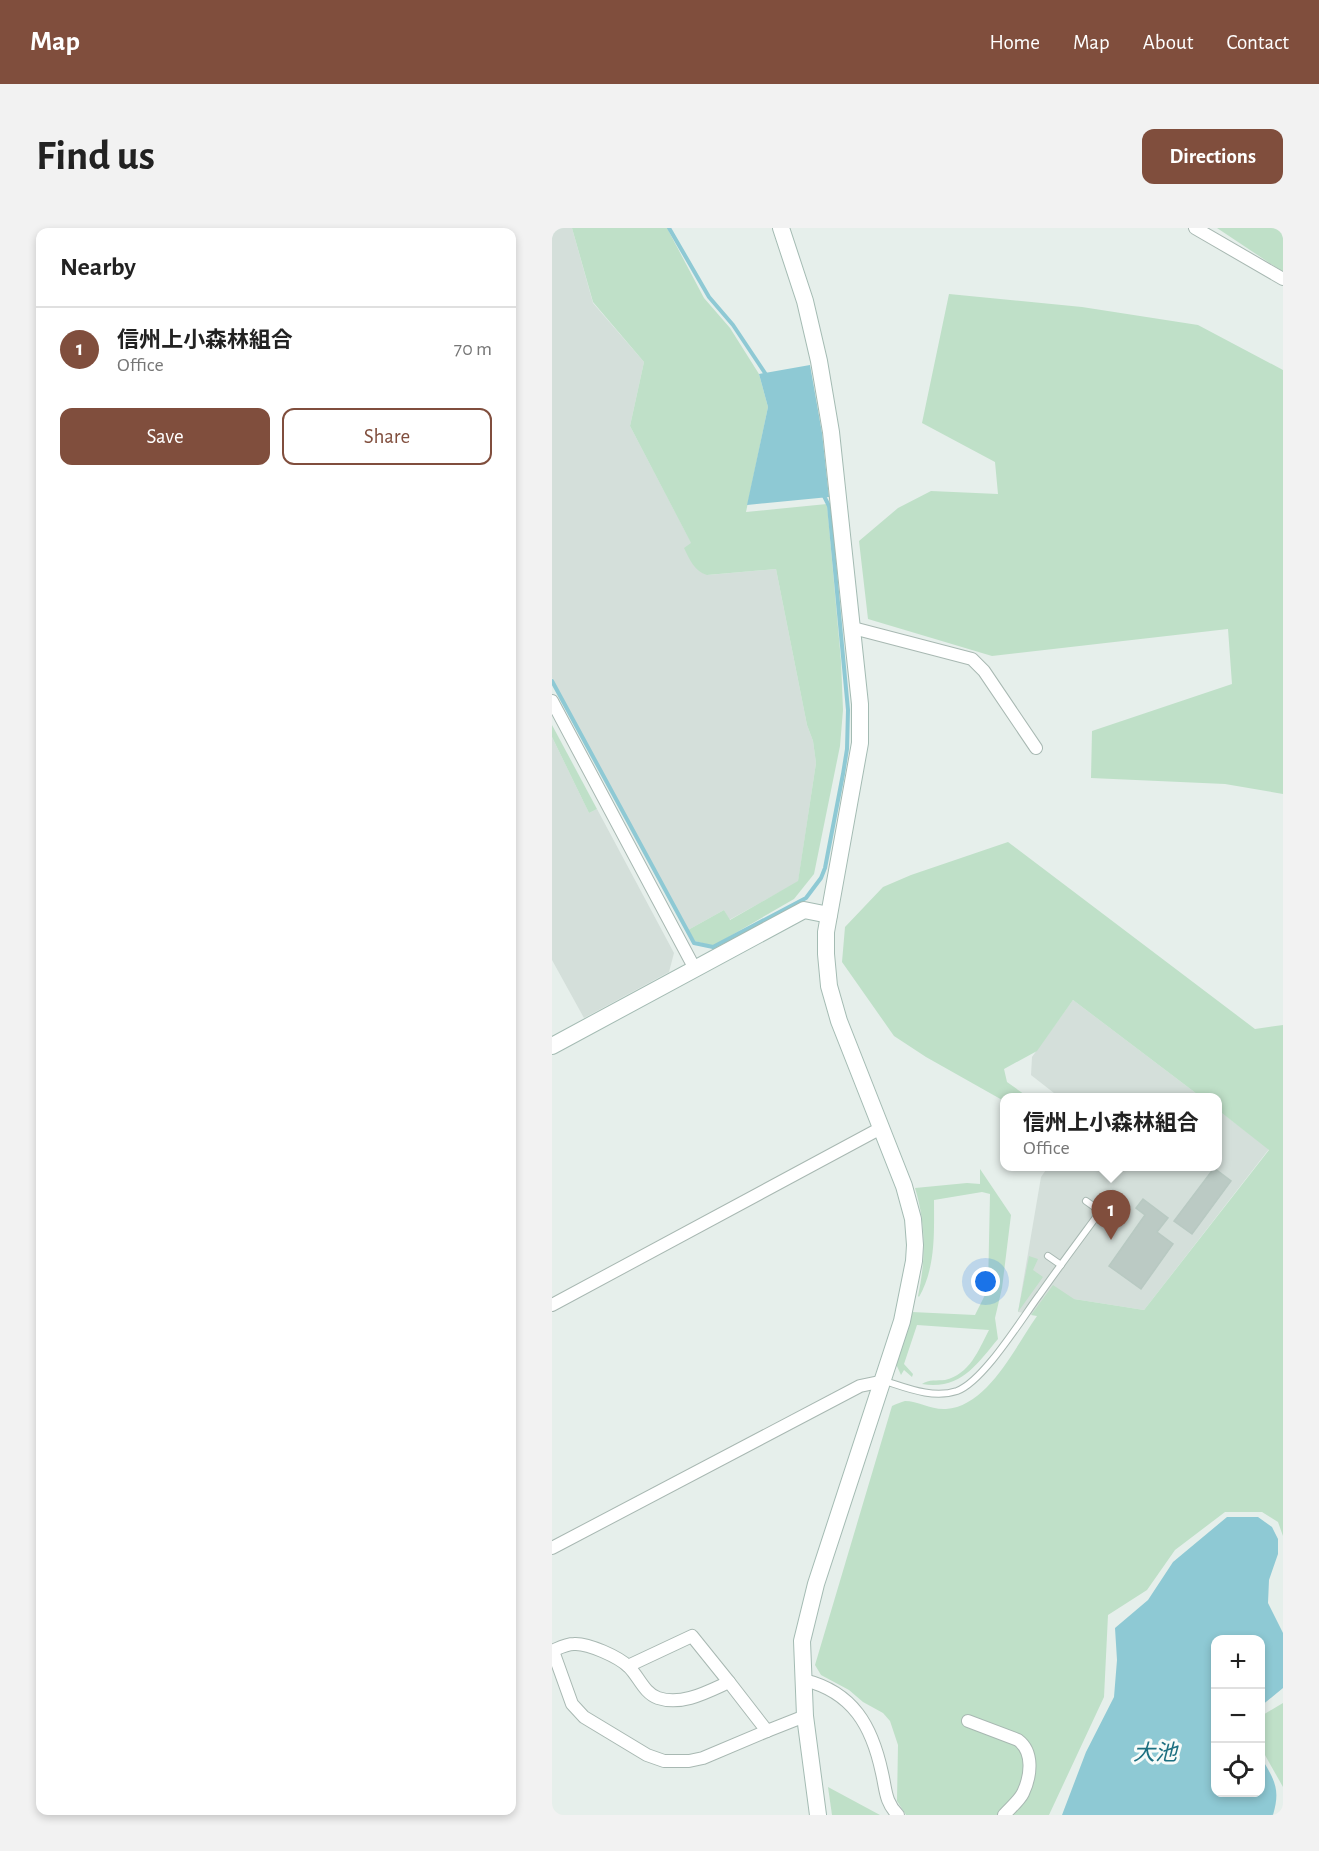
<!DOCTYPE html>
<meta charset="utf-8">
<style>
:root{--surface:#fff;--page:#f2f2f2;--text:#222;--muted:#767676;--line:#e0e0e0;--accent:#804e3d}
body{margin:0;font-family:"Alegreya Sans","Noto Sans JP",sans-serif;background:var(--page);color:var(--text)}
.controls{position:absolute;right:18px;bottom:18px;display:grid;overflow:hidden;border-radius:12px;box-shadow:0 3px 9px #0003}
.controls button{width:54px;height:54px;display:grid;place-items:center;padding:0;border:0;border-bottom:2px solid var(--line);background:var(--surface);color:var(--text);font:30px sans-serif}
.you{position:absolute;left:434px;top:1054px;width:21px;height:21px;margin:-15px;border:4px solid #fff;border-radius:50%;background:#1a73e8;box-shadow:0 0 0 9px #1a73e833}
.badge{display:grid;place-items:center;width:39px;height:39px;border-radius:50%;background:var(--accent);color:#fff;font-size:20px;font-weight:700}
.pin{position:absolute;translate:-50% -50px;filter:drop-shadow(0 2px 3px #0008)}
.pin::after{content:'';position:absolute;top:32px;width:21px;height:18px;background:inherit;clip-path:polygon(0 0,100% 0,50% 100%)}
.popup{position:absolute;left:448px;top:865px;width:222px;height:78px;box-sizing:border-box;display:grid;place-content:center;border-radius:12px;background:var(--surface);filter:drop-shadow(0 2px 4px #0005);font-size:20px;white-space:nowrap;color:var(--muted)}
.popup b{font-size:22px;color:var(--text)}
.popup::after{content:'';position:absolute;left:50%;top:100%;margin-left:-12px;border:12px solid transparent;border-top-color:var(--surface)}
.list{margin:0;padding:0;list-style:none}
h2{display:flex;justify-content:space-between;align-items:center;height:78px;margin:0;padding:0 24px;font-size:26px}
h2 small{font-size:20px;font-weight:400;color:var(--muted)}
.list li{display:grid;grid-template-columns:39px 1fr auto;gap:18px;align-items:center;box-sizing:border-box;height:84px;padding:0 24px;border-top:2px solid var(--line)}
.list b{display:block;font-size:22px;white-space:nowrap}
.list p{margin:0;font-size:20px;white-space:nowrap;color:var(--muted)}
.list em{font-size:20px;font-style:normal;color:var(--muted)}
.actions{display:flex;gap:12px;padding:18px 24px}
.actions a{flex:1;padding:14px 0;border:2px solid var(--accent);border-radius:12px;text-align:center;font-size:21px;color:var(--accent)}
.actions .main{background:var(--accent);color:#fff}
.icon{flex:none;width:33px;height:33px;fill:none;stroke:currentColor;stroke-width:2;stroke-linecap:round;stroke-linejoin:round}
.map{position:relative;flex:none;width:731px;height:1587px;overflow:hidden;border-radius:12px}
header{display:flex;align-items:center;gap:36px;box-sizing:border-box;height:84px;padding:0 30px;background:var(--accent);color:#fff}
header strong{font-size:28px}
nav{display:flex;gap:33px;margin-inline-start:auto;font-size:21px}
.intro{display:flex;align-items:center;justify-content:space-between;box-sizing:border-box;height:144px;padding:0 36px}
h1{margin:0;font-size:42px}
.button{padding:15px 27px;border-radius:12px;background:var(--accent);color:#fff;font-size:21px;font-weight:700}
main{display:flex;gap:36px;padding:0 36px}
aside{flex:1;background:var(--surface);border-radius:12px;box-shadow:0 3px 9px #0003}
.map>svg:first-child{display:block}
</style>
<header>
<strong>Map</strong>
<nav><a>Home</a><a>Map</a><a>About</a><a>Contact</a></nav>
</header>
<div class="intro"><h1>Find us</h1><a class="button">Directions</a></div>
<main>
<aside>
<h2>Nearby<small></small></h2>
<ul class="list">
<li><span class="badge">1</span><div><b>信州上小森林組合</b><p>Office</p></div><em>70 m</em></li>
</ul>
<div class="actions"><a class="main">Save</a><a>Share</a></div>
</aside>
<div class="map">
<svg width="731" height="1587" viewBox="0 0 731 1587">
<rect width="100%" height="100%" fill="#e6efeb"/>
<!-- built -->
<g fill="#d4dfda">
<polygon points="0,0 20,0 41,75 92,134 78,198 156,347 224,341 255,497 261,513 264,535 246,654 177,692 172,682 136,702 0,450"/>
<polygon points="0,509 37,585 45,581 122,725 117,744 32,790 0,732"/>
<polygon points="521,772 649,869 503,869 502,865 479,847 480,829"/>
<polygon points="666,882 717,921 592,1082 522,1071 485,1087 466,1084 489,949 496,939 666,938"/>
</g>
<!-- green -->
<g fill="#bfe0c8">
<path d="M20,0H115L152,70L178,100L207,146L216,179L194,284L275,276L289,433L291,482L288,518L262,646L242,671L161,718L143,713L136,702L172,682L178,692L246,653L264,535L261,513L255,497L224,341L155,347C142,343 138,332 132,320L139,315L78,198L92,134L41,74Z"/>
<polygon points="665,0 731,0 731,44"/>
<polygon points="397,66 530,79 646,97 731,142 731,566 673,556 539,550 540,503 680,456 676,401 440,428 316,391 307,313 346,280 379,263 446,266 443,234 370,195"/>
<polygon points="0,497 45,581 37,585 0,509"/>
<path d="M456,614L703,801L731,797V1308L726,1294L710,1284H673L623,1322L595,1362L556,1387L552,1469L497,1587H354L345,1573L346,1517L338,1493L331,1485L311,1474L297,1462L269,1447L263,1437L340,1178C344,1176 349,1174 353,1173C366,1173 379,1182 394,1181C436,1178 463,1119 485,1088L479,1087L501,1057L522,1071L592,1082L717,922L666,882V870L649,869L521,772L485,823L452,841L455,854L476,869L452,870V873L374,829L342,808L290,734L293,699L331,659L359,647Z"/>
<path d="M428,941L459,987L450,1060L443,1090L446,1111C424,1137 409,1162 370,1156C377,1151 385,1153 393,1152C418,1146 426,1123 437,1102L365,1097L352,1136L361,1146L360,1149L352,1142L349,1147L344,1136L360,1084L423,1087L436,1061L438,966L430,964L382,972C382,1005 384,1039 367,1069L366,1068C374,1032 374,996 363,960L415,955L428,956Z"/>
<polygon points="477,1028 486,1031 481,1042 491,1049 466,1084"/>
<polygon points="731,1475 731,1559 709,1520 709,1488"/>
<polygon points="276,1559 328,1587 280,1587"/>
</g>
<!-- water -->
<g fill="#8ec9d4">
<polygon points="258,137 270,205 277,269 195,277 216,179 207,146"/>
<path d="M675,1289H706L720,1299L726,1311V1326L717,1352L716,1375L731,1405V1460L709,1478L708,1412H664V1564H708L709,1529C722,1552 729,1560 721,1587H510L534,1524L562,1469L565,1432L563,1400L596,1372L621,1334Z"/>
</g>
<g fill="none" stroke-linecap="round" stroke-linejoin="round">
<!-- stream -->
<g stroke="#8ec9d4" stroke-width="4">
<polyline points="117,0 157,69 181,97 215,148"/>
<polyline points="0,453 142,715 161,719 254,670 269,650 273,640 291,546 295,521 296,482 277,278 271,266"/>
</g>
</g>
<!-- building -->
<g fill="#bbcac4" stroke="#b8c9c2" stroke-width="1.5">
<polygon points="662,940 679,953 640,1006 622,993"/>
<polygon points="591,971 616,990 605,1004 621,1016 589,1061 557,1038 593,987 584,980"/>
</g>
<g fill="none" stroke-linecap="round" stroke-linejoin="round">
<defs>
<g id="lane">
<polyline points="534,973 548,983"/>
<polyline points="496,1028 509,1037"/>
<path d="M333,1153C355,1160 381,1171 405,1163C432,1153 470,1090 488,1066C512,1032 537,999 561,966"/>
</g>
<g id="street">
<polyline points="643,0 731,51"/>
<polyline points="301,400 420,431 432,443 484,520"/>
<polyline points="0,473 143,741"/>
<polyline points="0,1077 329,900"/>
<polyline points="0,1320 308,1158 332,1153"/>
<path d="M0,1423C7,1420 14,1416 22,1416C36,1415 67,1429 77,1439C87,1449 92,1465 106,1470C130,1478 155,1464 177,1454L215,1503L253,1488"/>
<polyline points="1,1423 20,1476 32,1489 95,1527 112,1533 137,1533 151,1530 215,1503"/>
<polyline points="76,1438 140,1408 177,1454"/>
<path d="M252,1452C301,1464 320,1498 330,1545C334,1562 333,1574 346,1587"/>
<path d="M416,1493L466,1512C482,1524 479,1548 471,1565C467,1573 458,1580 452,1587"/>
</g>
<g id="secondary">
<polyline points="229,0 253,73 267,133 279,204 308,476 308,515 274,704 274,726 277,758 287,793 352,958 361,991 363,1017 362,1033 350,1093 264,1356 250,1413 253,1488 266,1587"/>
<polyline points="0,818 252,682 277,687"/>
</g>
</defs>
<!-- lane casing -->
<use href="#lane" stroke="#a8b8b2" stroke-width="8"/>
<!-- street casing -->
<use href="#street" stroke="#a8b8b2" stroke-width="14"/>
<!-- secondary casing -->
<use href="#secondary" stroke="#a4bbb3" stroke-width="18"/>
<!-- lane -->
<use href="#lane" stroke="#fff" stroke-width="6"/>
<!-- street -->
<use href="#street" stroke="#fff" stroke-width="12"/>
<!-- secondary -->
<use href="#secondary" stroke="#fff" stroke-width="16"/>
</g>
<g text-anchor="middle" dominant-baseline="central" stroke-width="6" stroke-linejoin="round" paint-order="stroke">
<!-- water labels -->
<g font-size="22" font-style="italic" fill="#1c6f80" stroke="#f7fbf9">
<text x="603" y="1525">大池</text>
</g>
</g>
</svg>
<div class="controls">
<button>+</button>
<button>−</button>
<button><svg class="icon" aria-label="locate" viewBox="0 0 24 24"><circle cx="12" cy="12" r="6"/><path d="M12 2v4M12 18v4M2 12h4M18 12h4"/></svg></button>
</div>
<div class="you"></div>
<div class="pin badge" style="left:559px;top:1012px">1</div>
<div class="popup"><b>信州上小森林組合</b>Office</div>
</div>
</main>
